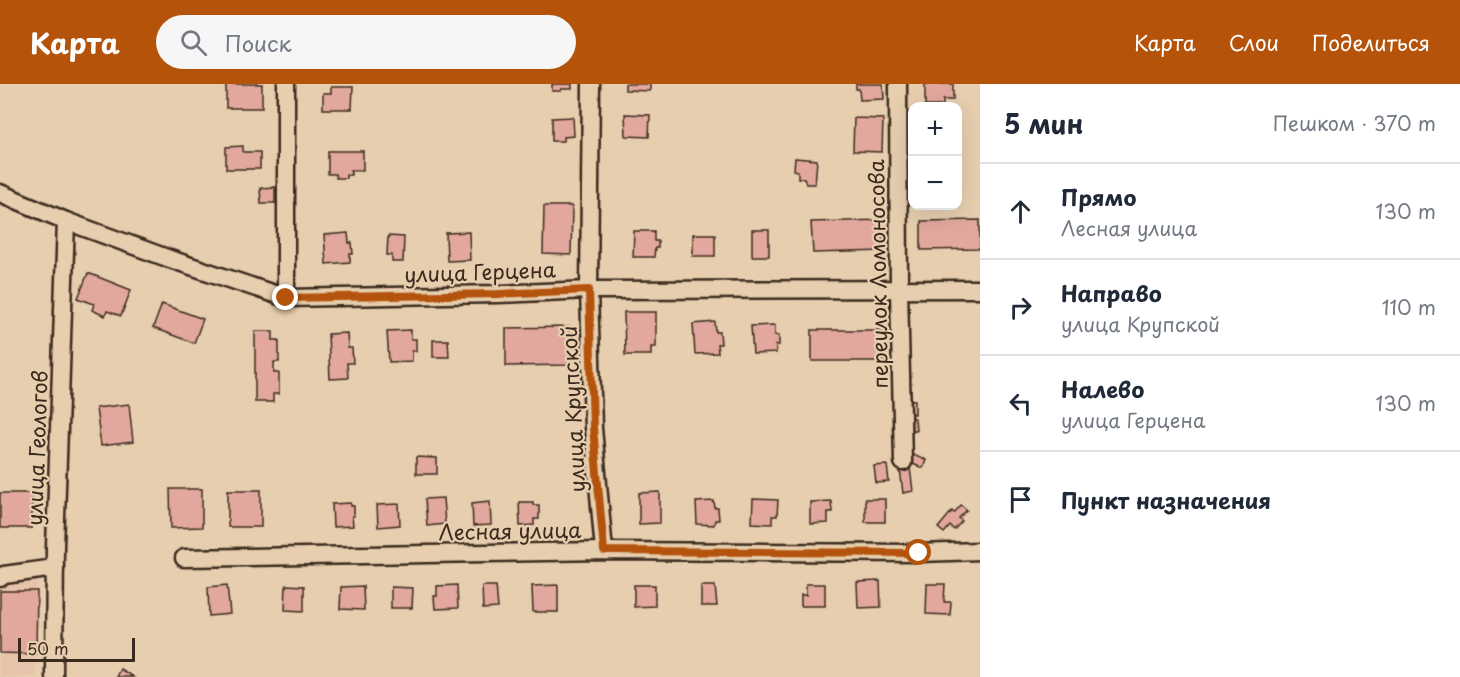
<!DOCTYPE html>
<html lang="ru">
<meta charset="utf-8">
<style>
:root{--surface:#fff;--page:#f6f6f7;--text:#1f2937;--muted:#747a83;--line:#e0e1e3;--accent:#b45309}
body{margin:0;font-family:"Playpen Sans",sans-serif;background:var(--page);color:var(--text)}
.controls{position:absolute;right:18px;top:18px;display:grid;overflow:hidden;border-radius:12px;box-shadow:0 6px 24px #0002}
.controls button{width:54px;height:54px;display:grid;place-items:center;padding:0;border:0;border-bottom:2px solid var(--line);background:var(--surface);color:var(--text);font:30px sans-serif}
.scale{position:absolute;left:18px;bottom:15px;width:117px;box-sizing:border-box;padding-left:6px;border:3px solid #3b2a1e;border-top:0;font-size:16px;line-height:21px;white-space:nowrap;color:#3b2a1e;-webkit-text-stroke:4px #e7ceaf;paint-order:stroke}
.stop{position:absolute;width:18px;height:18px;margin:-14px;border:4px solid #b45309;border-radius:50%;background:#fff}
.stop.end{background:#b45309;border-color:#fff;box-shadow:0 2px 6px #0008}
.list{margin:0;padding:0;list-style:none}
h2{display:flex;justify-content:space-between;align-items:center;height:78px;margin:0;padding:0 24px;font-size:26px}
h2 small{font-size:20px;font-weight:400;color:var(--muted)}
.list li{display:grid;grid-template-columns:39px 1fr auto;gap:18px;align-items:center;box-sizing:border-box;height:96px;padding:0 24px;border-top:2px solid var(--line)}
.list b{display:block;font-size:22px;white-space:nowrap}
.list p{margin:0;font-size:20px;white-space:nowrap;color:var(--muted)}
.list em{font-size:20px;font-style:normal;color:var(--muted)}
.icon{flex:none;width:33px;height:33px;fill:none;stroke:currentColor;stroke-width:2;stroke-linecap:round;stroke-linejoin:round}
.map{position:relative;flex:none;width:980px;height:593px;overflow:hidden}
header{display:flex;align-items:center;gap:36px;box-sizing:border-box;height:84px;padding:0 30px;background:var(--accent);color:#fff}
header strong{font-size:28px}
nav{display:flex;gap:33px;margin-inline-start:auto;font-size:21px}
.search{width:420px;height:54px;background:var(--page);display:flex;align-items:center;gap:15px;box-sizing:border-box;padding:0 21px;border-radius:33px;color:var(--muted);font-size:22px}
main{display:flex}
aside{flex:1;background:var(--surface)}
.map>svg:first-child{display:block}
</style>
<header>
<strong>Карта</strong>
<div class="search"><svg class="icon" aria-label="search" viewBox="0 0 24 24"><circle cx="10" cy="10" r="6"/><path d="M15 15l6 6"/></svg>Поиск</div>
<nav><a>Карта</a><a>Слои</a><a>Поделиться</a></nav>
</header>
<main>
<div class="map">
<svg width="980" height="593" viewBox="0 0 980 593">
<rect width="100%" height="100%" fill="#e7ceaf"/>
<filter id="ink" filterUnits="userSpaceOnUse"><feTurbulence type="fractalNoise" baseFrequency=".0167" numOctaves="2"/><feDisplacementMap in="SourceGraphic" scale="12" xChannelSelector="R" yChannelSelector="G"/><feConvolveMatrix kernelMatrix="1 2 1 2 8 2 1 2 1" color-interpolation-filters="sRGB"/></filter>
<g filter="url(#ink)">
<!-- built -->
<polygon fill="#e6c3aa" points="0,482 38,483 35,593 0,593"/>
<!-- building -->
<g fill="#e2a89e" stroke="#3b2a1e" stroke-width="1.5">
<rect x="226" y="0" width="36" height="24"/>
<polygon points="552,0 572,0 572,5 561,5 561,7 552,7"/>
<polygon points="625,0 650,0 650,7 625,6"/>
<polygon points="856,0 883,0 884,15 860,16 859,5 856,5"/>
<polygon points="925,0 953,0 953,16 943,16 943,22 925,22"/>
<polygon points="331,3 353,3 352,25 323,25 323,9 331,9"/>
<polygon points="625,30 650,31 649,53 626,52"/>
<polygon points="573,33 574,52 564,53 564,57 552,57 552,34"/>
<polygon points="854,34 883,35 882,68 853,67"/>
<polygon points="243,62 243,68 260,68 260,85 226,85 226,63"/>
<polygon points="328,67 363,67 363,86 351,86 351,91 346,91 346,94 336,94 335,90 328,90"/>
<polygon points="795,74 817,76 815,100 806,100 804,94 798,94 798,87 794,86"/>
<polygon points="275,103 275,119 261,119 260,104"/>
<polygon points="544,122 572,122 571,171 543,170"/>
<polygon points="882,136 883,167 813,169 811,138"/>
<polygon points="980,136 980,165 921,166 921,137"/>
<rect x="752" y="146" width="17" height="26"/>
<polygon points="634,147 654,147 654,157 658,157 658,164 655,164 654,173 633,173"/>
<polygon points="469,148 470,176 447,177 446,149"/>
<polygon points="348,149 349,159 352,159 353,170 350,170 350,178 326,180 324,151"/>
<rect x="693" y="150" width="22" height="22"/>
<polygon points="388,152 404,153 403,178 392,178 392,171 387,171"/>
<polygon points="88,189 131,206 121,232 107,227 105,232 92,226 94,220 78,214"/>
<polygon points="162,220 203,235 194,259 153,244"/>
<polygon points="624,228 656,228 656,263 651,263 651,271 625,271"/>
<polygon points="715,238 716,248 720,248 721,260 717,260 718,269 695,270 693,240"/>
<polygon points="775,241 775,251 779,251 779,261 776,261 776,269 753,270 751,242"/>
<polygon points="569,243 569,281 506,282 506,244"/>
<polygon points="411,246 411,255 416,255 416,267 412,267 412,277 389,278 387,247"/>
<rect x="812" y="246" width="73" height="31"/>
<polygon points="255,247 273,247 273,256 279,256 279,278 274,278 274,289 279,289 279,310 273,310 273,318 255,318"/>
<polygon points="347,249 348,264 352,264 353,279 347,279 348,294 330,295 328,250"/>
<polygon points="433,256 448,256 449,273 433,273"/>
<polygon points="907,316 915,316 915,330 906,330"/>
<polygon points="129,320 133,358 101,362 96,324"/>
<polygon points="907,334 915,334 916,346 908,346"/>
<polygon points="910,370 926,376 923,384 907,378"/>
<polygon points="416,373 437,374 437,390 416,390"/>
<polygon points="887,381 889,398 876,399 874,382"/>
<polygon points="910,384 913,407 903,409 900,385"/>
<polygon points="170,405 202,405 202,443 171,444"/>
<rect x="228" y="406" width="33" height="37"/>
<polygon points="660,408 660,439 639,440 639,409"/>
<rect x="0" y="409" width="32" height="35"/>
<polygon points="443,414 445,440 427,442 425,415"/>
<polygon points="753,415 778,416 777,432 772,432 772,440 752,439"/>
<rect x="865" y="415" width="20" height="23"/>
<polygon points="490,417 491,441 473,442 472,419"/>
<polygon points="714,417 715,424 718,424 719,436 715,436 714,441 697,440 696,418"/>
<polygon points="831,417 832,428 828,428 828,439 810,440 810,418"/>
<polygon points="519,418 533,418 533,421 539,421 539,435 534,435 534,441 520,442"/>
<polygon points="351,419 351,422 354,422 354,432 352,432 353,442 333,443 332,420"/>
<polygon points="399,420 400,441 378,443 377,421"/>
<polygon points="961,421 967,426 959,434 962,437 954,446 950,442 944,449 938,444 952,427 954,429"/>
<polygon points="880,497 881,523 858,524 857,498"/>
<polygon points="806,500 825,500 825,522 801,522 801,511 806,511"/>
<polygon points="927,500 945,500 944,518 951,518 950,531 926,530"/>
<polygon points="227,501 230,530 209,532 208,503"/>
<polygon points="286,501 304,502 304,527 285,526"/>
<polygon points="457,501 458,524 435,525 434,512 437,512 437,502"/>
<polygon points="558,501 558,528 533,528 532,502"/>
<polygon points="634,501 655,501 655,522 634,523"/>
<polygon points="363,502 364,526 340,525 341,503"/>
<polygon points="482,502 496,502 498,524 483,525"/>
<polygon points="701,502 715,502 717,522 701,522"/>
<polygon points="391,503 413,504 412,524 391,524"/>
<polygon points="0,507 37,507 36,570 0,569"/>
<polygon points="120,585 133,593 116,593"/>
</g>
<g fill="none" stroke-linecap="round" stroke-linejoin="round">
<defs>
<g id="minor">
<polyline points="286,0 286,214"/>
<polyline points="591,0 589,206 593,344 604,467"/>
<polyline points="898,0 899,205 903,378"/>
<polyline points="0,109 66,137 170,175 286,214 498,210 589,206 980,205"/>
<polyline points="184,474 604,467 919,469 980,467"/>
<polyline points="0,494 4,491 55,484"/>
<polyline points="54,593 55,463 66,137"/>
</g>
</defs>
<!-- minor casing -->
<use href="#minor" stroke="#3b2a1e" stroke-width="21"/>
<!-- minor -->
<use href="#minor" stroke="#e7ceaf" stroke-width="16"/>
</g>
</g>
<g fill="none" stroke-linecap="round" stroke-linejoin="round" filter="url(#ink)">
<!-- route -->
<polyline stroke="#b45309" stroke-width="8" points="286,214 498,210 589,206 593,344 604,467 919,469"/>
</g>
<g text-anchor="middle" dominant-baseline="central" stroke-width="4.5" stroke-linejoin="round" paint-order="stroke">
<!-- street labels -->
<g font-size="21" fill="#3b2a1e" stroke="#e7ceaf">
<text transform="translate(480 187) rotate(-2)">улица Герцена</text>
<text transform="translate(877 190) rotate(-91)">переулок Ломоносова</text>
<text transform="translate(572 325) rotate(-93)">улица Крупской</text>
<text transform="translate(36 364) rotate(-88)">улица Геологов</text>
<text transform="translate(510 446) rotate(-1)">Лесная улица</text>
</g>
</g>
</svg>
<div class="controls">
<button>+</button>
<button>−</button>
</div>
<div class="scale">50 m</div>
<div class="stop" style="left:919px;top:469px"></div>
<div class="stop end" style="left:286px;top:214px"></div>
</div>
<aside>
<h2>5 мин<small>Пешком · 370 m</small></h2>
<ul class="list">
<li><svg class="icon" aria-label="ahead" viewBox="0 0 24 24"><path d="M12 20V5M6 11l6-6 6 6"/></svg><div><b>Прямо</b><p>Лесная улица</p></div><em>130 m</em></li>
<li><svg class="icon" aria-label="right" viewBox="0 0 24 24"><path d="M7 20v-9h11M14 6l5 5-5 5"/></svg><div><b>Направо</b><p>улица Крупской</p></div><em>110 m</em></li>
<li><svg class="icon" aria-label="left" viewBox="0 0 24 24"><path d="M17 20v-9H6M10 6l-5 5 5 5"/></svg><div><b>Налево</b><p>улица Герцена</p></div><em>130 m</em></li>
<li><svg class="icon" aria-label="arrive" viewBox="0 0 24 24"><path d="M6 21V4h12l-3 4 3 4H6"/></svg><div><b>Пункт назначения</b></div></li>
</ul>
</aside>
</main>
